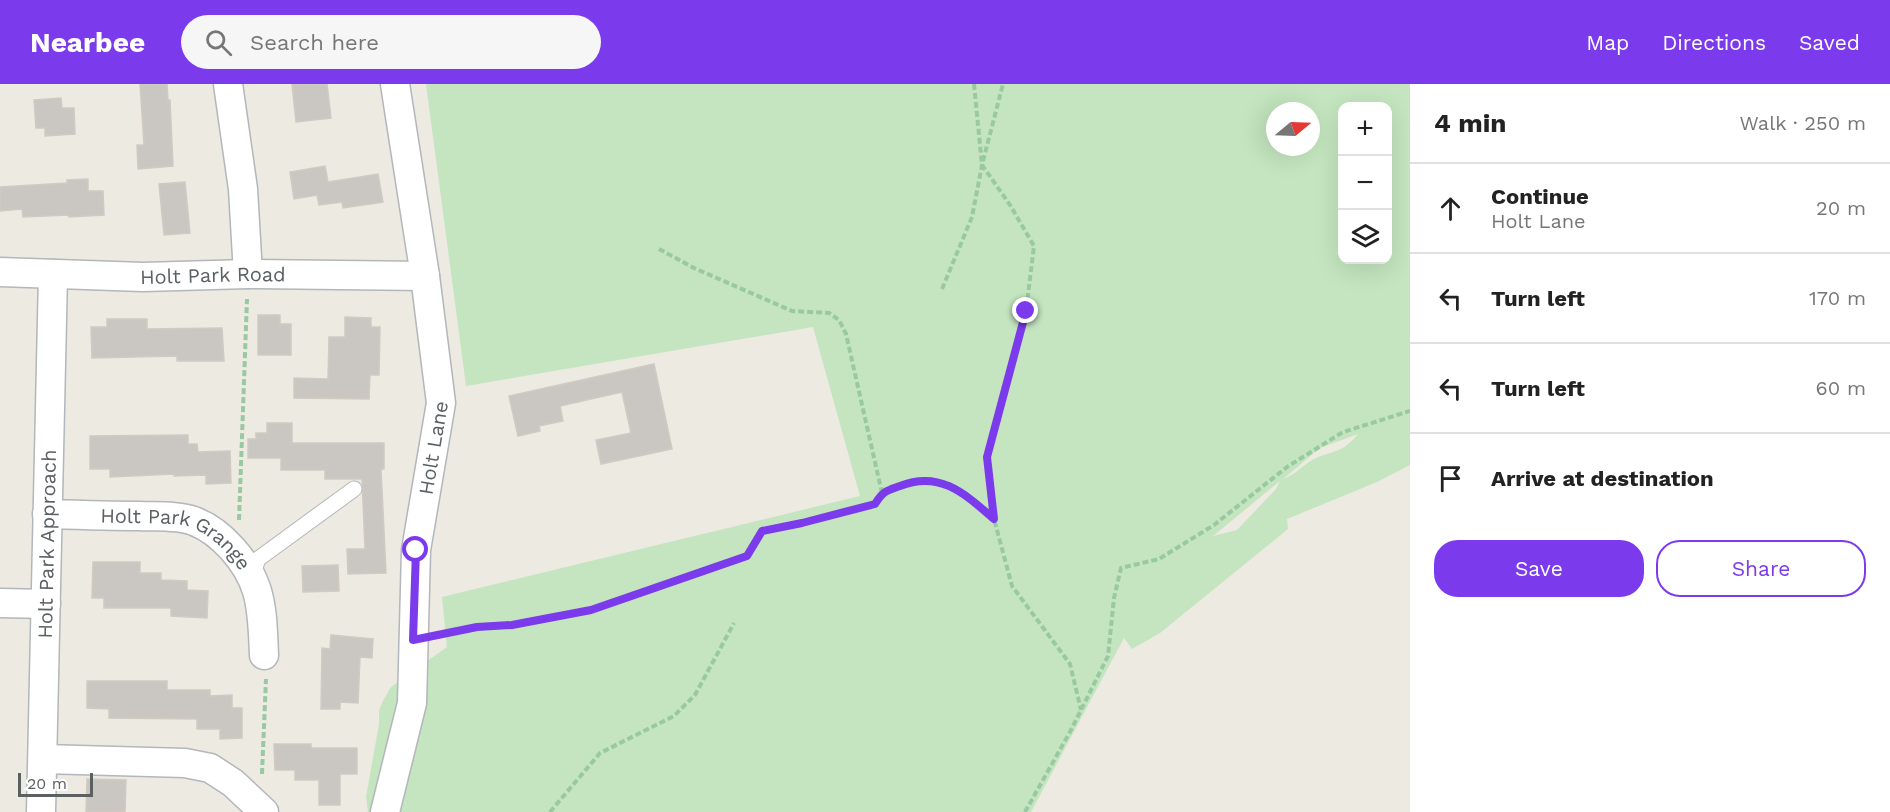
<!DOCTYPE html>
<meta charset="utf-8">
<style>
:root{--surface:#fff;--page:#f6f6f6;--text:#222;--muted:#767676;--line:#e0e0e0;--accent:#7c3aed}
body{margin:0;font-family:"Work Sans",sans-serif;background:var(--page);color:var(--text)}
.controls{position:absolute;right:18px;top:18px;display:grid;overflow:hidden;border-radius:12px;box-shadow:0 6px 24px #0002}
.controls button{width:54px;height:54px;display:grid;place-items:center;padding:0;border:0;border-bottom:2px solid var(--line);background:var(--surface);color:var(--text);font:30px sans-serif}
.compass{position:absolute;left:1266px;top:18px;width:54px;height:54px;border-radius:50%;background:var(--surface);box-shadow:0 6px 24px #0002;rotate:71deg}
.scale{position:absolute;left:18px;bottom:15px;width:75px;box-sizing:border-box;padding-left:6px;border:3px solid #5b6063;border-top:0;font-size:16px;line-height:21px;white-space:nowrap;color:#5b6063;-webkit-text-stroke:4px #fff;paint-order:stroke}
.stop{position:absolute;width:18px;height:18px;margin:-14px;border:4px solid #7c3aed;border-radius:50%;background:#fff}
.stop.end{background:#7c3aed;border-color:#fff;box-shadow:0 2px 6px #0008}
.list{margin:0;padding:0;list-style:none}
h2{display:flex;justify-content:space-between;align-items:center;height:78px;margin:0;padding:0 24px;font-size:26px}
h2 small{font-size:20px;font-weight:400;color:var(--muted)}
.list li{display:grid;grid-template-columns:39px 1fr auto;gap:18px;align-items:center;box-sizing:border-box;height:90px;padding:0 24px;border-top:2px solid var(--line)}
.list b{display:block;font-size:22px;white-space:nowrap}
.list p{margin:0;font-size:20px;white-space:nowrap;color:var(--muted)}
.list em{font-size:20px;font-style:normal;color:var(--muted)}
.actions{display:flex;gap:12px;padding:18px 24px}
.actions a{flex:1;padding:14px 0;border:2px solid var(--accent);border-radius:24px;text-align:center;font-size:21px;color:var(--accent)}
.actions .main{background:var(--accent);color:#fff}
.icon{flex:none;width:33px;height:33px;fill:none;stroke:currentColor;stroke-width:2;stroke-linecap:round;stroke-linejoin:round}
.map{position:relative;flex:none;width:1410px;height:728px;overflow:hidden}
header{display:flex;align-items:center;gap:36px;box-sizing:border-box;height:84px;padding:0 30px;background:var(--accent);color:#fff}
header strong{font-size:28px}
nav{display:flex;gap:33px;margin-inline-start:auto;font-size:21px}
.search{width:420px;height:54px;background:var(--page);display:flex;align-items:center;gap:15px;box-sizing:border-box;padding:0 21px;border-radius:33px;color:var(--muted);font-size:22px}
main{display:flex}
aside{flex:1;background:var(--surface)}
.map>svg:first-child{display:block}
</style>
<header>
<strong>Nearbee</strong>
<div class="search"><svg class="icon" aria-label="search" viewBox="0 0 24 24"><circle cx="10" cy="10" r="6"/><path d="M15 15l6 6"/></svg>Search here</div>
<nav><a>Map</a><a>Directions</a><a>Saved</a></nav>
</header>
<main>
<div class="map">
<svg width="1410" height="728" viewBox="0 0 1410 728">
<rect width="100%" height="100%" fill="#edeae2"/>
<!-- green -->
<path fill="#c4e5bf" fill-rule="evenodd" d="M426,0H1410V381L1377,398L1287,435L1288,445L1160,549L1132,565L1124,554L1031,728H368L366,713L379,640V626L384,615L391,603L447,563L442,513L860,412L813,243L466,302ZM1342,22H1388V176H1342ZM1275,27H1311V63H1275ZM1358,350C1342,370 1332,366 1312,376C1302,382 1295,391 1283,395L1320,364ZM1280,397L1276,405L1237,446L1213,452Z"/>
<!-- building -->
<g fill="#cac7c2" stroke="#d2cac1" stroke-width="1.5">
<polygon points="140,0 167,0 168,16 170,16 173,82 138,85 137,61 144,61"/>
<polygon points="292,0 327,0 331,34 296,38"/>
<polygon points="61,14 62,24 74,24 75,50 45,52 45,44 36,44 34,16"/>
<polygon points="325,82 328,98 378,90 383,118 343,124 342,118 319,121 317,111 294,115 290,88"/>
<polygon points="88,95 88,107 103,107 104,131 69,133 69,131 23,133 22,125 0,127 0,103 67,99 67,96"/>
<polygon points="185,98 190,149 164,151 159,100"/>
<polygon points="258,231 280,231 280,240 291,240 291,271 258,271"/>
<polygon points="345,233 371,234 371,243 380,243 379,291 370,291 369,315 294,314 294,294 328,295 329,253 345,253"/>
<polygon points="107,235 147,235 147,245 222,244 224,277 177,277 177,272 92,274 91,243 107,243"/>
<polygon points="654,280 672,365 601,380 596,356 631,349 622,308 560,322 563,337 539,342 540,347 518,352 509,312"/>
<polygon points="267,339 292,339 292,359 384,359 384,385 381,385 386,489 348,490 347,465 365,465 362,395 325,395 325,386 281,386 281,374 248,374 248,355 256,355 256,349 267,349"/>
<polygon points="188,351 188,360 197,360 198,368 230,367 231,399 206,400 206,391 174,392 174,390 110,393 110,385 90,385 90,352"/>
<polygon points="93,478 140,478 140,489 161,489 161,496 187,497 187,506 208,507 207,534 171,532 171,524 104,524 104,514 92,514"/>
<polygon points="338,481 339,507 303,508 302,482"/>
<polygon points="331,551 373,555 372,574 360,573 358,619 340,618 340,625 321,625 322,564 330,565"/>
<polygon points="87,597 167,597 167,606 210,606 210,612 232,611 232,624 242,624 242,654 220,655 220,645 197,645 197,635 109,634 109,625 87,624"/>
<polygon points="274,660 311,660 311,664 357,664 357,690 340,690 340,721 319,721 319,696 295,696 295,686 275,686"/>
<polygon points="87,695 126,696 125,728 86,728"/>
</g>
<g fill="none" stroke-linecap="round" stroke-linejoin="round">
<defs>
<polyline id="service" points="251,495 258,475 354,405"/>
<g id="minor">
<polyline points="228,0 243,105 248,190"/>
<path id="s1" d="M0,188L143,193L248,190L425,192"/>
<path id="s2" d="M47,430C78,431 108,432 139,432C156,433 177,431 194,437C222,448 248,478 257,507C263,527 263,550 264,571"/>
<polyline points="0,519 46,520"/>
<polyline points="43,675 185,679 210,684 233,699 264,728"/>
<path id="s3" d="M41,728L53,190"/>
<path id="s4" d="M385,728L412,619L416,466L441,319L425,192L395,0"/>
</g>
</defs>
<!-- service casing -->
<use href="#service" stroke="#b3b6ba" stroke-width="17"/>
<!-- minor casing -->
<use href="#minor" stroke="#b3b6ba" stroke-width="31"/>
<!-- path -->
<g stroke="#99c9a1" stroke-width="4" stroke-dasharray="6 3" stroke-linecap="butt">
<polyline points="974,0 982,81 1010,121 1034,162 1026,227 987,373 994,435 1012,502 1070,580 1081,626"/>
<polyline points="659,165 694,184 792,227 829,229 839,236 846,250 882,409"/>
<polyline points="942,205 972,133 982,81 1003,0"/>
<polyline points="239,436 247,215"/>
<path d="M439,551L477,543L512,541L591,526L747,472L762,447L802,439L875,420C883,407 886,407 900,402C941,386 964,409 994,434"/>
<polyline points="262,690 266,595"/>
<polyline points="550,728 600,669 674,632 695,611 734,539"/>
<polyline points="1025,728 1071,646 1108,572 1114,514 1121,484 1159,475 1214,441 1287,383 1343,348 1410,327"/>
</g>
<!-- service -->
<use href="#service" stroke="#fff" stroke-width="15"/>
<!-- minor -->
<use href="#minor" stroke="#fff" stroke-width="28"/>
</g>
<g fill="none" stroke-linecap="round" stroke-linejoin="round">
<!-- route -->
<path stroke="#7c3aed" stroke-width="8" d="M416,466L413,556L477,543L512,541L591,526L747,472L762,447L802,439L875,420C883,407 886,407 900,402C940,386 965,410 994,435L987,373L1026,227"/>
</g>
<g text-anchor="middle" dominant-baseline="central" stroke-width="4.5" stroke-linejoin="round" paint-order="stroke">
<!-- street labels -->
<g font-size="20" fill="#5b6063" stroke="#fff">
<text stroke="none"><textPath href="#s1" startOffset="213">Holt Park Road</textPath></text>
<text stroke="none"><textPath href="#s4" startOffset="369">Holt Lane</textPath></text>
<text stroke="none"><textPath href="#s3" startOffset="268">Holt Park Approach</textPath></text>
<text stroke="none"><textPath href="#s2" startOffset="136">Holt Park Grange</textPath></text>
</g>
</g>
</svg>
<div class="controls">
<button>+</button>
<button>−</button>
<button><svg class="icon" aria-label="layers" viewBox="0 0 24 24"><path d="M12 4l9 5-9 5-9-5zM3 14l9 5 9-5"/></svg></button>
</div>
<svg class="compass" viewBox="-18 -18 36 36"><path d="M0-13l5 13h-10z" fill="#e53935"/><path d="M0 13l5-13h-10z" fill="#767676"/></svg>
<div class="scale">20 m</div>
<div class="stop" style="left:416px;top:466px"></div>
<div class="stop end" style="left:1026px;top:227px"></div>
</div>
<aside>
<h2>4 min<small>Walk · 250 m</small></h2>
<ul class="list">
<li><svg class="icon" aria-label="ahead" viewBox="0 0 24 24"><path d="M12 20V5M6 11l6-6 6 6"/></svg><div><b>Continue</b><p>Holt Lane</p></div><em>20 m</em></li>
<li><svg class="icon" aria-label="left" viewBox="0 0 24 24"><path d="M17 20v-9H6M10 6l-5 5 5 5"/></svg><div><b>Turn left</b></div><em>170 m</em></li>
<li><svg class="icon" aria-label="left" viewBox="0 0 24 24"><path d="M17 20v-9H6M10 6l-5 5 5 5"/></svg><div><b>Turn left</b></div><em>60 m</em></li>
<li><svg class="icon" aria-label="arrive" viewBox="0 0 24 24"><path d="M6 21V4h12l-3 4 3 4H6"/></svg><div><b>Arrive at destination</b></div></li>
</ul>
<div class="actions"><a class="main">Save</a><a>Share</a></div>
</aside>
</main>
